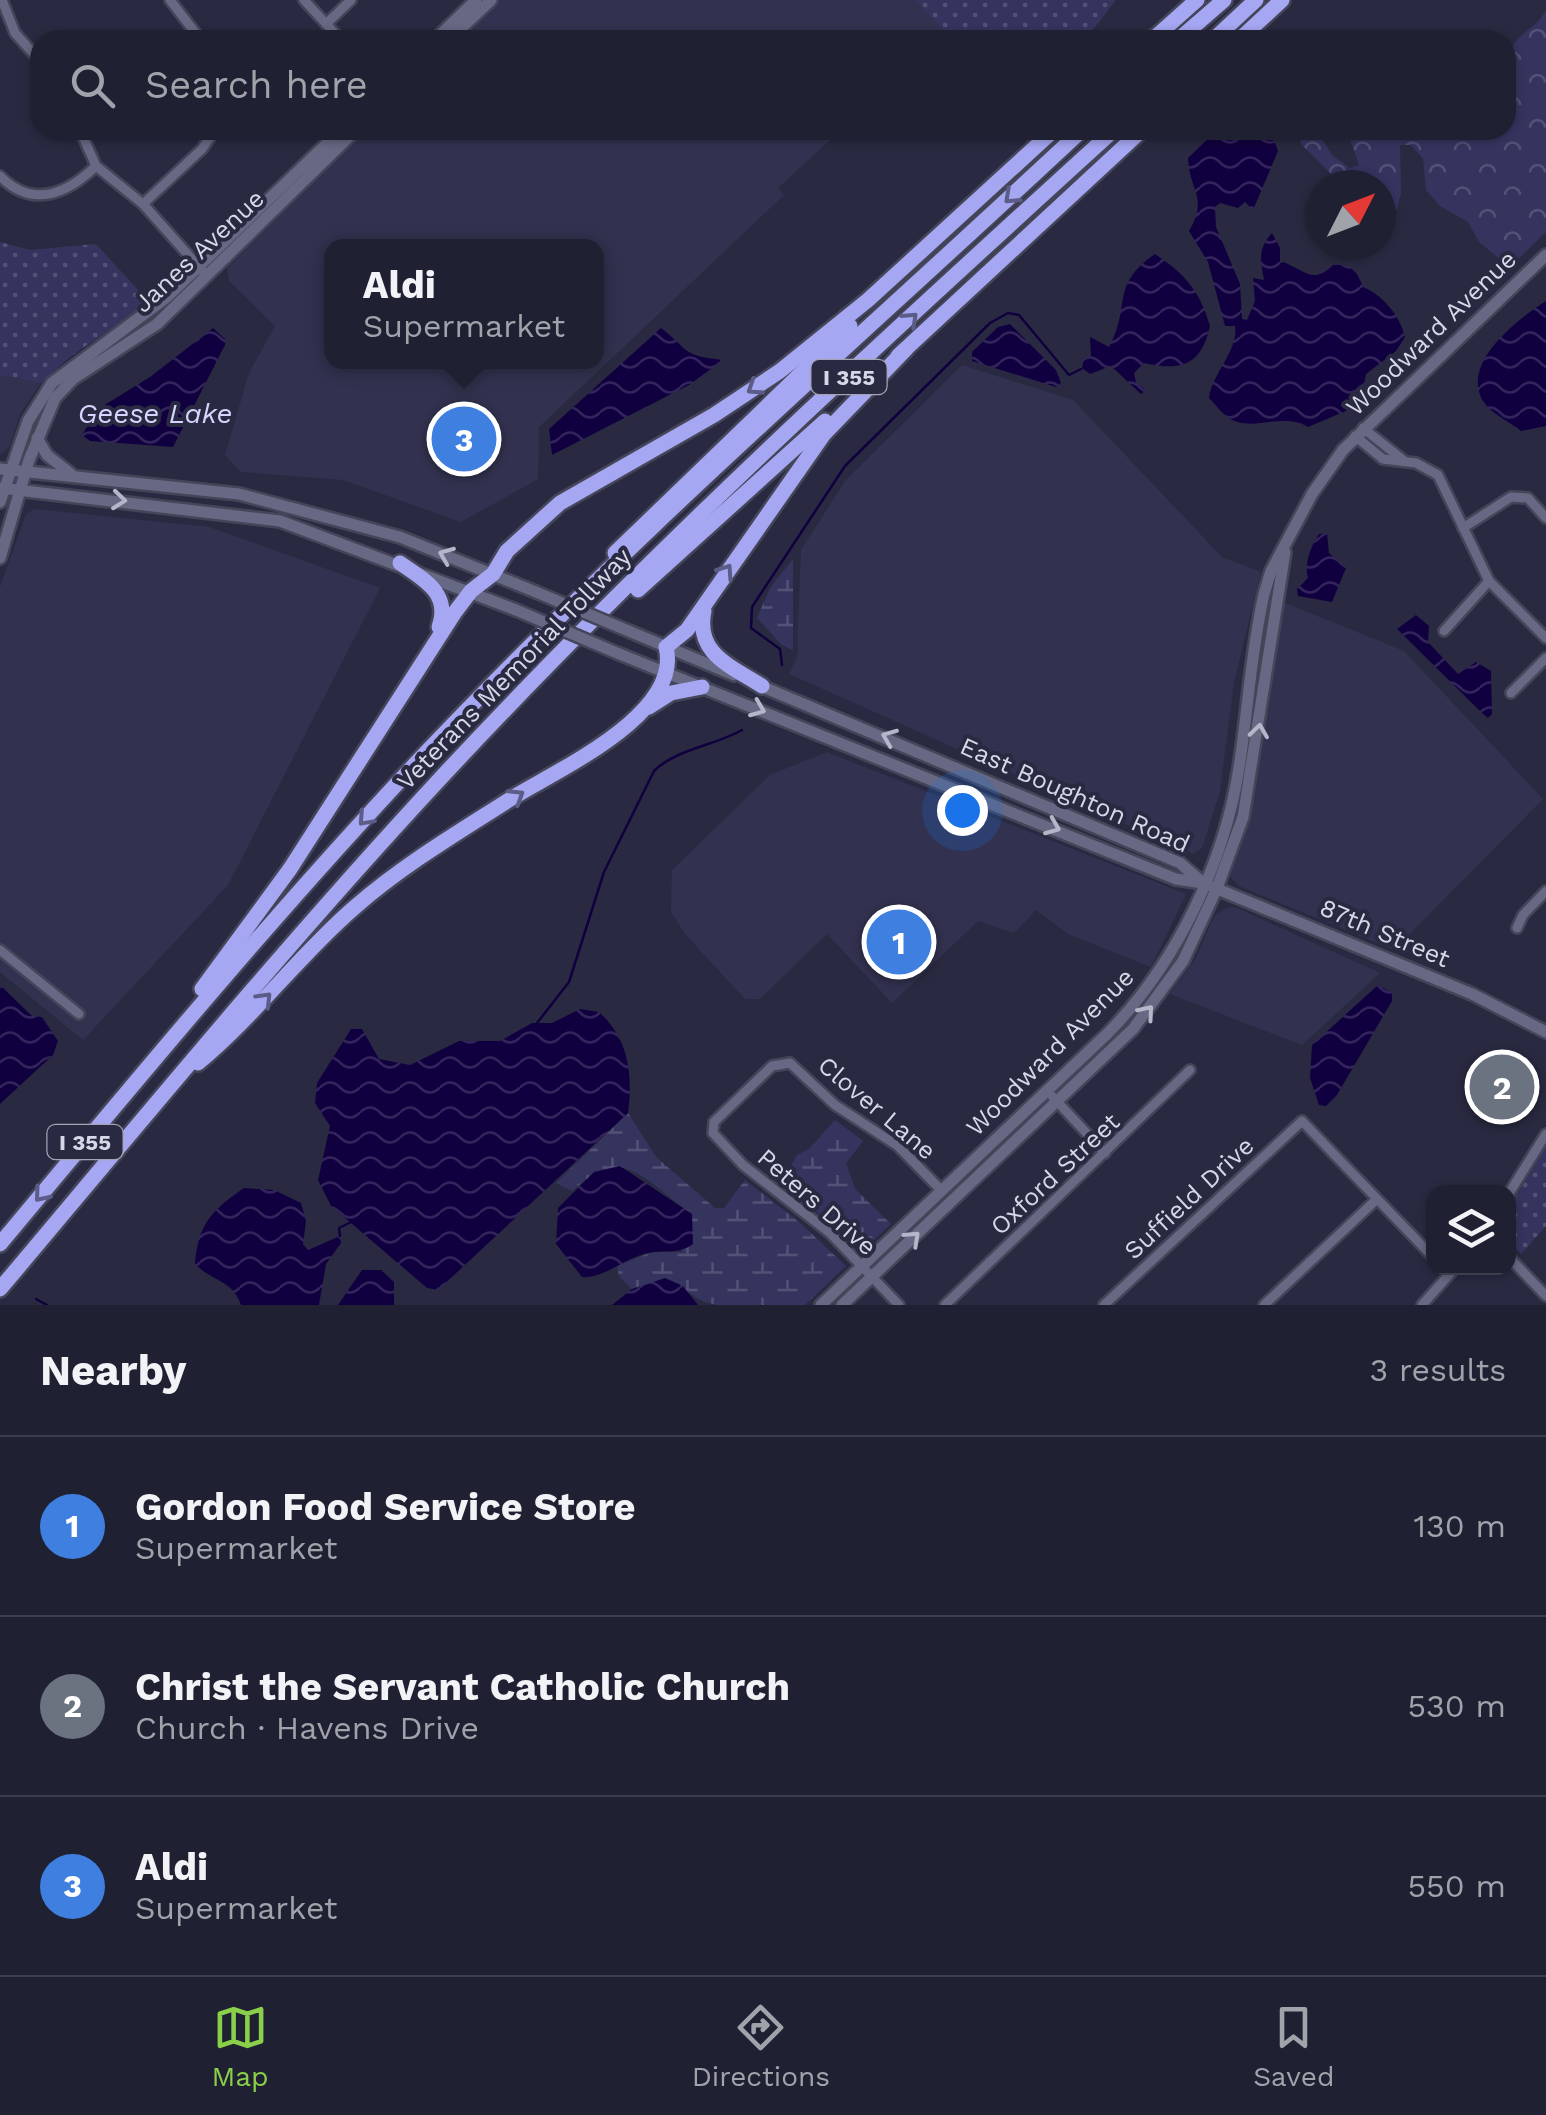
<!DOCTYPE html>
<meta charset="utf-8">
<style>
:root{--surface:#1f2031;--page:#272839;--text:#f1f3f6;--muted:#a1a3ab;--line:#3c3e4d;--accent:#89cf49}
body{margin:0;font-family:"Work Sans",sans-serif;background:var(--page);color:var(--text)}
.controls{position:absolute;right:30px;bottom:30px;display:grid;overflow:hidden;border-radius:20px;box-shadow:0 2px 8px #0004}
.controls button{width:90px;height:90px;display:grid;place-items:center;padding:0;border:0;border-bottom:2px solid var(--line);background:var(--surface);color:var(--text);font:50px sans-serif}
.compass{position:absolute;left:1306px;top:170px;width:90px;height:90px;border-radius:50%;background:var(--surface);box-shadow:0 2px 8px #0004;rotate:48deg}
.you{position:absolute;left:962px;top:810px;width:35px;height:35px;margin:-25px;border:8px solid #fff;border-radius:50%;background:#1a73e8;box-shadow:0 0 0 15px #1a73e833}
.badge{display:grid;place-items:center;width:65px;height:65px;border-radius:50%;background:var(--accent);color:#fff;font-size:32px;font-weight:700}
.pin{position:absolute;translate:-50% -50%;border:5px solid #fff;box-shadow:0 2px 10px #0006}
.popup{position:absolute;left:324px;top:239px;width:280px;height:130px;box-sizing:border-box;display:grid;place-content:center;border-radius:20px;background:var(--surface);filter:drop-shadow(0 2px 8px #0005);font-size:32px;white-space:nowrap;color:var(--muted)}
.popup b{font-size:38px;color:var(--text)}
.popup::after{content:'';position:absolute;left:50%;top:100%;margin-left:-20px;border:20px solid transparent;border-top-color:var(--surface)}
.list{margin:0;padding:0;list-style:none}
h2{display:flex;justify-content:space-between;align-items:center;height:130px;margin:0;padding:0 40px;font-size:42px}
h2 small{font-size:32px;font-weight:400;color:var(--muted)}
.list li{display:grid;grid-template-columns:65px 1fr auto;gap:30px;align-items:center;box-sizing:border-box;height:180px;padding:0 40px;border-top:2px solid var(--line)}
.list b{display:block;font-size:38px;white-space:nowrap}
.list p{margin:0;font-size:32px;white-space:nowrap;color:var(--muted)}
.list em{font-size:32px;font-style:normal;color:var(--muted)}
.icon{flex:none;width:55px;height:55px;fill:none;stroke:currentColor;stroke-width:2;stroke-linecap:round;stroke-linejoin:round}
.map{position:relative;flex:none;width:1546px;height:1305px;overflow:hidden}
.search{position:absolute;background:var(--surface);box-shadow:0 2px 8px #0004;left:30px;right:30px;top:30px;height:110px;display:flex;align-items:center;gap:25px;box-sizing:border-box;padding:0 35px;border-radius:30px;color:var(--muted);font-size:38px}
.sheet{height:670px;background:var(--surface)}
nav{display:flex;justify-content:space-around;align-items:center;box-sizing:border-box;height:140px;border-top:2px solid var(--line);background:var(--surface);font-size:28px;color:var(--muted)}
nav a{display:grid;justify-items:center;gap:5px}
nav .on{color:var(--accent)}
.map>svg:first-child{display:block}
</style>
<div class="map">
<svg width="1546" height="1305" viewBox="0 0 1546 1305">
<defs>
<pattern id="grass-dots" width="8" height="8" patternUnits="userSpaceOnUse" patternTransform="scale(2.5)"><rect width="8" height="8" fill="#35345f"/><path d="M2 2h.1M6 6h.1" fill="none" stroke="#525176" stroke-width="1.8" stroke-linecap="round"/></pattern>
<pattern id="forest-crowns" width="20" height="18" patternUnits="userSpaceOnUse" patternTransform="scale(2.5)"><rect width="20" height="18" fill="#35345f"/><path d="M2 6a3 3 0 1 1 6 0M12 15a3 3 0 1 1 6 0" fill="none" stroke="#525176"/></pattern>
<pattern id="wetland-marsh" width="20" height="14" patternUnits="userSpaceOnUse" patternTransform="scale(2.5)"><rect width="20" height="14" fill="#35345f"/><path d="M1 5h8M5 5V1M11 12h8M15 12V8" fill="none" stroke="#525176"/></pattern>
<pattern id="water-waves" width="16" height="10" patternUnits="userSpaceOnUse" patternTransform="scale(2.5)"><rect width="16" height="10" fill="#11003f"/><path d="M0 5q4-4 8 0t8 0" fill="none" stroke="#33245b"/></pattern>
</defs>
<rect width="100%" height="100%" fill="#292a41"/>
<!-- built -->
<g fill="#323250" fill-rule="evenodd">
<polygon points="495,0 915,0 946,32 938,40 453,40"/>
<path d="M365,130H841L778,188L784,195L539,427L538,479L461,522L343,480L241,472L225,455L249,373L275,326L229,281L227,268ZM332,246H596V362H332Z"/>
<polygon points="962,365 1073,400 1222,557 1261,572 1234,682 1220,791 1202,848 1193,854 789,674 797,657 801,550 845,481"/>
<polygon points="0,375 41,383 20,414 10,446 0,455"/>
<polygon points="35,509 209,527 380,588 228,885 83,1040 0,972 0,587 26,514"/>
<polygon points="1280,601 1404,651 1543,799 1394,950 1239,886 1230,876 1259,765"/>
<polygon points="827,752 1186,894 1151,967 1068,934 1036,910 1014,933 978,921 892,1003 827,934 760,999 745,999 685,934 671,912 672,870 770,775"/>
<polygon points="1229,907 1235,907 1380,973 1302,1045 1170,994 1196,958 1214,916"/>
</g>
<!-- grass -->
<g fill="url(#grass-dots)">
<polygon points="915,0 1116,0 1085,40 953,40"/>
<polygon points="0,242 30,250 96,244 150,303 71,356 41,383 0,375"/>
<polygon points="1546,1147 1546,1226 1521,1254 1509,1241 1509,1208"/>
</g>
<!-- forest -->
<path fill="url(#forest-crowns)" d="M1546,10V232L1510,267L1479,242L1468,222L1440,206L1426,190L1423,158L1410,145H1400L1401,193L1397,209L1386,215L1381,214V185H1342L1301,144L1297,130H1316L1333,156L1350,168L1359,165L1347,130H1506C1506,100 1498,59 1519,38C1531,25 1536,28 1546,10Z"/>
<!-- wetland -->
<g fill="url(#wetland-marsh)">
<polygon points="793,559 793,650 782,645 757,618 770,588"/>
<path d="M628,1113L656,1157L715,1208H724L745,1180L799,1222L846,1266L805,1305C777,1305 746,1305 718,1305C678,1300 689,1269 632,1289L619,1276L617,1266L652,1252H682L692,1214C643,1180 625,1143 572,1191L556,1183Z"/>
<polygon points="835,1120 863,1141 846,1163 855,1189 891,1224 862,1251 782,1182 797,1155 809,1149"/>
</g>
<!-- water -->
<g fill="url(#water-waves)">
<path d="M1217,130H1270L1278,151L1253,210L1245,202L1238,208L1220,203L1215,207L1216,227L1240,284L1242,319L1247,320L1255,301L1253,278L1264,280C1260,260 1258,248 1272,233L1280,248V261C1305,269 1312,286 1333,265C1352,264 1357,271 1363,287C1383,295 1400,316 1405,337L1396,351L1366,374L1360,405L1308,427C1283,411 1250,434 1227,417C1221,412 1215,404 1209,398C1212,373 1239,350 1235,326H1225L1208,262L1189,231C1209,197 1189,191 1188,158Z"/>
<path d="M1155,254C1185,274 1200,291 1210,326C1201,367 1180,371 1144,363L1134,373L1136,383L1146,390L1141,394L1111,366L1090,374L1082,368L1084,359L1091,357L1090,337L1109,347C1132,305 1109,286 1155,254Z"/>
<path d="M1546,301V426L1521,431C1509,421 1491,414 1483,401C1460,363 1518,319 1546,301Z"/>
<polygon points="1010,324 1056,370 1061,383 1056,387 972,361 972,352 998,327"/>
<polygon points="213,328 226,340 225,345 173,447 90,441 82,435 98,409 150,377"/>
<path d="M661,328C691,351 680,355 723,360L689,385L552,455L549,429Z"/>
<path d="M1327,533L1329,553L1346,568L1332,602L1298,596L1297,589L1308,578C1304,563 1311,546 1319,534Z"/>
<polygon points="1416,615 1429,626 1428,642 1458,674 1476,662 1491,671 1492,714 1488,718 1482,713 1397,629"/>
<polygon points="0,985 32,1016 42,1017 58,1041 53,1055 0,1104"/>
<polygon points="1378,985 1392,993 1392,1001 1337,1095 1326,1106 1319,1105 1310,1078 1312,1045"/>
<path d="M580,1009L599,1012C629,1039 633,1075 628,1113L438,1290L427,1288L331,1206L318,1180L330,1126L315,1103L317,1083L351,1029H362L379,1059L410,1065L459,1041H500L532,1023H552Z"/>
<path d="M620,1166L692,1214L693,1244C677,1256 660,1248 641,1255C622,1261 601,1279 582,1277L556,1244L558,1208L594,1172Z"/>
<path d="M244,1188L274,1190L301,1203L306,1221L303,1244L308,1250L340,1236L341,1243L326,1264L319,1305H241C233,1280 211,1281 195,1264C198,1224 212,1210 244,1188Z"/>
<polygon points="362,1270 381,1270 394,1282 394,1305 338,1305"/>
<polygon points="665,1278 683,1286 698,1305 612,1305 632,1289"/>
</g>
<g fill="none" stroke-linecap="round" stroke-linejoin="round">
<!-- stream -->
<g stroke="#11003f" stroke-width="2.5">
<polyline points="782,665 780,649 751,628 752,607 845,466 990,323 1008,313 1019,315 1069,375 1081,369"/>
<path d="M537,1023L569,982L604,872L654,771C676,749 714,746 742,730"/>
<polyline points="340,1236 339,1228 351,1222"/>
<polyline points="36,1299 47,1305"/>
</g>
<defs>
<g id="street">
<polyline points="2,0 15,33 40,61"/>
<polyline points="170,0 201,40"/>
<polyline points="304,0 341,40"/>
<polyline points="326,24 351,0"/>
<polyline points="80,130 96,166 143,204 207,276"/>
<path d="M0,176C32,209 67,194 96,166"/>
<polyline points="143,204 202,149 215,130"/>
<polyline points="1363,428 1403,460"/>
<polyline points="1355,436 1383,459 1416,463 1438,475 1489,581 1546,638"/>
<polyline points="1463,528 1511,497 1528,498 1546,518"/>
<polyline points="1444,631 1489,581"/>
<polyline points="1511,693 1546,658"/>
<polyline points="1517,928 1523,915 1546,891"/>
<polyline points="0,950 79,1014"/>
<polyline points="1052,1096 1105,1153"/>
<polyline points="1508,1195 1546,1134"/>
<polyline points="1508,1256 1546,1296"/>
<polyline points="899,1305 830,1233 743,1165 713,1133 714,1122 772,1066 790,1063 835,1105 898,1146 942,1191"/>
<polyline points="945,1305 1190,1070"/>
<polyline points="1104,1305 1302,1121 1434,1258"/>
<polyline points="1264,1305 1377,1199"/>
<polyline points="1422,1305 1455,1268"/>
</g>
<g id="secondary">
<polyline points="435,40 476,0"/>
<polyline points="449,40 491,0"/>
<polyline points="37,438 47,455 71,474"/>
<polyline points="0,469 239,494 400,537 536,592"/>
<polyline points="0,488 280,521 516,610"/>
<polyline points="0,502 28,421 52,383 167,297 341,130"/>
<polyline points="0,558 29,460 55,398 73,379 157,324 356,130"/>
<polyline points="631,632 734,675"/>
<polyline points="617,653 1176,879 1203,883 1472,994 1546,1032"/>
<polyline points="756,684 1180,863 1203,883"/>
<path d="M821,1305L1108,1033C1176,964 1224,864 1239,768C1248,710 1251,651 1264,594L1271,571L1312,494L1343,450L1546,255"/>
<polyline points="842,1305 1133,1029 1183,961 1217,888 1243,817 1285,552"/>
</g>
<g id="highway">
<polyline points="1152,40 1197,0"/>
<polyline points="1178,40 1224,0"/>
<polyline points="1213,40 1256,0"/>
<polyline points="1239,40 1282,0"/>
<polyline points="898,356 1142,130"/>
<polyline points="615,553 850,326"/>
<path d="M400,563C424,580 451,593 439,627"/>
<polyline points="638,590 825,421"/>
<path d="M704,611C695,654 731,666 762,686"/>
<polyline points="649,707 671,693 702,687"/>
<polyline points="202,989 290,869 455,612 471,591 493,574 507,551 560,503 714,415 780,371 868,300 1054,130"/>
<path d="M198,1063C255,1016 299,955 355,907C403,865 459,832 512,798C557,770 683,714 666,647L687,630L824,434L906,349"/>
<path d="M0,1244C137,1080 273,915 419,760C628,538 860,338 1082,130"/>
<path d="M0,1289C144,1118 286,945 438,781C650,552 883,340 1114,130"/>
</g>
</defs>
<!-- street casing -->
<use href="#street" stroke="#454559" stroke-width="14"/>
<!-- secondary casing -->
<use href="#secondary" stroke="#454559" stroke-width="16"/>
<!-- highway casing -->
<use href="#highway" stroke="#454559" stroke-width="20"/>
<!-- street -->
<use href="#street" stroke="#676883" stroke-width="9"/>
<!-- secondary -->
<use href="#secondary" stroke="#676883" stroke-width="11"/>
<!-- highway -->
<use href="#highway" stroke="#a6a7f2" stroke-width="15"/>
<defs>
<g id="secondary-bridge">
<polyline points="536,592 631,632"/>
<polyline points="516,610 617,653"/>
</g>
</defs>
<!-- secondary-bridge casing -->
<use href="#secondary-bridge" stroke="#454559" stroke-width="16" stroke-linecap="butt"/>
<!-- secondary-bridge -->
<use href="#secondary-bridge" stroke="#676883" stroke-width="11"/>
</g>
<!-- one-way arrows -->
<defs><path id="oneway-chevron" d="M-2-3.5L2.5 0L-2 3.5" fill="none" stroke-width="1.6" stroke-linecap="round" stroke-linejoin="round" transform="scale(2.5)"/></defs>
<g stroke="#5b5c88">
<use href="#oneway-chevron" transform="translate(1011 197) rotate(137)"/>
<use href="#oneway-chevron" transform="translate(911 319) rotate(-43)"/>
<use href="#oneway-chevron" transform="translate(754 388) rotate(147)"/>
<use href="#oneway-chevron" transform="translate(726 571) rotate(-56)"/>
<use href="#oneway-chevron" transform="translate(517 796) rotate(-32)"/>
<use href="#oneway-chevron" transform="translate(365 819) rotate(132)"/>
<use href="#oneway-chevron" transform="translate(265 999) rotate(-46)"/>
<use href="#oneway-chevron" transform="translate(41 1195) rotate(130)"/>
</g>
<g stroke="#b5b6c9">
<use href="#oneway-chevron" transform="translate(119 500) rotate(6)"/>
<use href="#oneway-chevron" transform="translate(446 555) rotate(-158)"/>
<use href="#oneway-chevron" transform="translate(758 709) rotate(22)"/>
<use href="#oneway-chevron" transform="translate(1259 731) rotate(-82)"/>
<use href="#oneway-chevron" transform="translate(889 737) rotate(-158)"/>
<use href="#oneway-chevron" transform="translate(1053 827) rotate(22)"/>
<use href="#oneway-chevron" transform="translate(1147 1012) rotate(-50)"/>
<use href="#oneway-chevron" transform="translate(913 1238) rotate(-43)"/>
</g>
<g text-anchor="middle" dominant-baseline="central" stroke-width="8" stroke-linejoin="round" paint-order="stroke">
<!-- shield labels -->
<g fill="#292a41" stroke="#a2a3b5" stroke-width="2.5">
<rect x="811.5" y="360" width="75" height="34" rx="8"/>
<rect x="47.5" y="1125" width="75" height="34" rx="8"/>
</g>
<g font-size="22" font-weight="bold" fill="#d6d7e7">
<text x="849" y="377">I 355</text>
<text x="85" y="1142">I 355</text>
</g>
<!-- street labels -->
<g font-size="25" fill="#d6d7e7" stroke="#292a41">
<text transform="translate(199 251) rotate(-43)">Janes Avenue</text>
<text transform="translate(1431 333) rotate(-44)">Woodward Avenue</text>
<text transform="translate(514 669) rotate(-46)">Veterans Memorial Tollway</text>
<text transform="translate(1075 795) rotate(24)">East Boughton Road</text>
<text transform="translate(1385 933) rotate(23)">87th Street</text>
<text transform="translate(1050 1052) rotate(-45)">Woodward Avenue</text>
<text transform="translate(877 1108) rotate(40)">Clover Lane</text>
<text transform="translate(1055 1174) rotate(-43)">Oxford Street</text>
<text transform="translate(1189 1198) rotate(-43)">Suffield Drive</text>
<text transform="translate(817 1202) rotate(41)">Peters Drive</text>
</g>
<!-- water labels -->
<g font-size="28" font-style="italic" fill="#d3d5fe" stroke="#292a41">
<text x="155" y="413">Geese Lake</text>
</g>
</g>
</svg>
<div class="controls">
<button><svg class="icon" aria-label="layers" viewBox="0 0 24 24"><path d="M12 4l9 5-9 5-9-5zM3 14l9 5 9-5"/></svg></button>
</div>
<svg class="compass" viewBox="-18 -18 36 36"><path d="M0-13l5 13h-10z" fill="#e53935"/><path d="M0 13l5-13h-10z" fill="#a1a3ab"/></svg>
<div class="you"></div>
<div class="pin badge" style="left:899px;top:942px;background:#3f7fe0">1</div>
<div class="pin badge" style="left:1502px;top:1087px;background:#6b7280">2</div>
<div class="pin badge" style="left:464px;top:439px;background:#3f7fe0">3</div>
<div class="popup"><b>Aldi</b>Supermarket</div>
<div class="search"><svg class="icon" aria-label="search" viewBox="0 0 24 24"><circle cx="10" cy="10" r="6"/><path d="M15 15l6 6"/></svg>Search here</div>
</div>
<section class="sheet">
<h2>Nearby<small>3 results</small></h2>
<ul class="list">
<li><span class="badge" style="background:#3f7fe0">1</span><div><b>Gordon Food Service Store</b><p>Supermarket</p></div><em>130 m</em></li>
<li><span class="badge" style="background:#6b7280">2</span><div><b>Christ the Servant Catholic Church</b><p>Church · Havens Drive</p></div><em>530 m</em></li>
<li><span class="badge" style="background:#3f7fe0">3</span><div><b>Aldi</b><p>Supermarket</p></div><em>550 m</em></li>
</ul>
</section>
<nav>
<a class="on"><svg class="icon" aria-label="map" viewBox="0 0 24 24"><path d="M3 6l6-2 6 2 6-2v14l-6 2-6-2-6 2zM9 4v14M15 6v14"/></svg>Map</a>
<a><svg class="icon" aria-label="directions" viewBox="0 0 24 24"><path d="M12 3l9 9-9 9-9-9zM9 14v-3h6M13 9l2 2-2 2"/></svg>Directions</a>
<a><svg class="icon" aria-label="saved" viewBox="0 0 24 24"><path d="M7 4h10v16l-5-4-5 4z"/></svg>Saved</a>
</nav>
